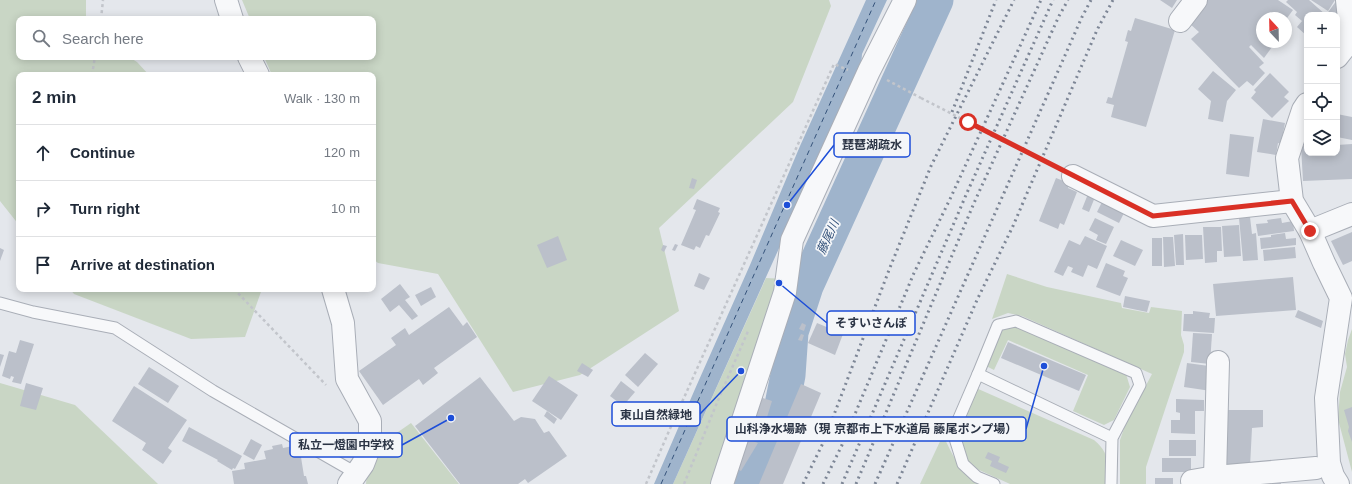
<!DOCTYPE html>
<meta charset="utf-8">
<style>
:root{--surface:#fff;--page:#f6f6f7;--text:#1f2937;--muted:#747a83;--line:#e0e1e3}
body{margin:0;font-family:Helvetica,"Noto Sans JP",sans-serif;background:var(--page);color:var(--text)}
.controls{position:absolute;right:12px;top:12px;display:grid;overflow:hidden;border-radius:8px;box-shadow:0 2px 10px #0003}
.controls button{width:36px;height:36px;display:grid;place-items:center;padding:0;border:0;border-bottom:1px solid var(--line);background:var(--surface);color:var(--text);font:20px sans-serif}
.compass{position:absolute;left:1256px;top:12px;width:36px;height:36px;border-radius:50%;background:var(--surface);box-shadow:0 2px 10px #0003;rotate:338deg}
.stop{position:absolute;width:12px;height:12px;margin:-9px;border:3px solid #d93025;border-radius:50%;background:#fff}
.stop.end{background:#d93025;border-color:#fff;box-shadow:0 1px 4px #0008}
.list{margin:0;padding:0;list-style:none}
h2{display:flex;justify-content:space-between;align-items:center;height:52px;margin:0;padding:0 16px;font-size:17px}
h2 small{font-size:13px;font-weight:400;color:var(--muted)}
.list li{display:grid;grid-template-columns:26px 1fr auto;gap:12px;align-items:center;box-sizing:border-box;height:56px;padding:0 16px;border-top:1px solid var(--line)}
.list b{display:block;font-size:15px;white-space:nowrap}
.list em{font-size:13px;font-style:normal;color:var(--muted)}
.icon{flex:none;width:22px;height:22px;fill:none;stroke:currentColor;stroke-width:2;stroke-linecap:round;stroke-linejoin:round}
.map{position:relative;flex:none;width:1352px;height:484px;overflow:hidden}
.search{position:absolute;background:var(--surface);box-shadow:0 2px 10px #0003;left:16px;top:16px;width:360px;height:44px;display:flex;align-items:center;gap:10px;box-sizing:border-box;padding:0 14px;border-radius:8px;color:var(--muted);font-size:15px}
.panel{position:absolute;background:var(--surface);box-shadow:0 2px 10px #0003;left:16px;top:72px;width:360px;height:220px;border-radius:8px}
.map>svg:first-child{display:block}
</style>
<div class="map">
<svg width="1352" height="484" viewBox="0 0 1352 484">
<rect width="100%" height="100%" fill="#e4e7ec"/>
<!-- green -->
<g fill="#c9d6c5">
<polygon points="0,0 86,0 86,19 19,19 19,57 129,57 137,62 149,75 19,75 19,225 0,201"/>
<polygon points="242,0 829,0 831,6 793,102 659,228 679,311 580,375 513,392 438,274 378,263 373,259 373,75 272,75 264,57 373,57 373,19 250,19"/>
<polygon points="1007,274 1047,287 1121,303 1122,308 1149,313 1151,307 1182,311 1181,335 1184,345 1184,352 1146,467 1146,484 1120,484 1120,440 1126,423 1152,374 1022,316 1008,313 992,319"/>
<polygon points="766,278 786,279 719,484 673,484"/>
<polygon points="70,289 262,289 245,337 191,339 74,294"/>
<polygon points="1013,326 1126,374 1130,387 1114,420 1104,425 1073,411 1088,375 1008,340 994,370 986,366 1001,331"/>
<polygon points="1352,329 1352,472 1338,419 1340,392 1347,367 1345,354 1348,340"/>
<polygon points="0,383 75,405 158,484 0,484"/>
<path d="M976,388L1094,440C1111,454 1107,464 1106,484H1010L968,465L956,432Z"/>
<polygon points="411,423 459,484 366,484 367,472 378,446"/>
<path d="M943,435C952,454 961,475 981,484H920Z"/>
</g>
<!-- water -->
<polygon fill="#9fb4cc" points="866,0 887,0 862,54 861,66 673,484 654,484 695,389 750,265 800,146"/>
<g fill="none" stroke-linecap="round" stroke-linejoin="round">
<!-- river -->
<polyline stroke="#9fb4cc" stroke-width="35" points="750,484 755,474 781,410 788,375 791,332 806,286 936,0"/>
<!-- ferry -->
<polyline stroke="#34527a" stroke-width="1" stroke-dasharray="5 4" stroke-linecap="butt" points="661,484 876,0"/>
</g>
<!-- building -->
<g fill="#bbc0ca">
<polygon points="1160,0 1177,0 1172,8"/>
<polygon points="1207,0 1278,0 1293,10 1287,18 1262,18 1262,42 1275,43 1264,58 1251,45 1249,47 1264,63 1259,67 1265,73 1253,86 1247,81 1239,88 1191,39 1199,32 1189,23"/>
<polygon points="1288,0 1309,0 1326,15 1337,0 1343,27 1337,23 1337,15 1307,15 1307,36 1297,27 1302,21 1295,15 1297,12 1286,2"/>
<polygon points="1311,0 1335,0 1328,11"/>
<polygon points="1135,18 1175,30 1146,127 1111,117 1114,105 1106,103 1108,97 1112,98 1128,42 1125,41 1128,30 1131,31"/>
<polygon points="1213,71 1236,90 1227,101 1223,122 1208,119 1211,101 1198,89"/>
<polygon points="1270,73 1289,92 1284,97 1289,101 1272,118 1251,98 1256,92 1254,90"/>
<polygon points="1337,114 1352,117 1352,140 1337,137"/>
<polygon points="1263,119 1285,123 1281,144 1278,143 1276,155 1257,152"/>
<polygon points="1230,134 1254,137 1249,177 1226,174"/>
<polygon points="1352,144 1352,179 1303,181 1301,146 1307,146 1307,153 1337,153 1337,145"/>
<polygon points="692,178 697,180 694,189 689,188"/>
<polygon points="1056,178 1069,183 1068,188 1077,192 1064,225 1060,223 1058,229 1039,221"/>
<polygon points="1088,194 1095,197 1089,212 1082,209"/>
<polygon points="697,199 720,208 718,212 720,213 709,236 706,235 700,248 696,246 694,250 681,245 696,210 693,209"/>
<polygon points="1103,200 1125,211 1119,223 1097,212"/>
<polygon points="1250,217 1252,234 1256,233 1258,260 1243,261 1239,218"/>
<polygon points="1095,218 1114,227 1106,244 1096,240 1098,235 1089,230"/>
<polygon points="1281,218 1282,223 1293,221 1294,231 1258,236 1256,224 1268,223 1267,220"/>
<polygon points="1239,225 1241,256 1224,257 1222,226"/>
<polygon points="1203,227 1221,227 1222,251 1217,251 1217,262 1205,263"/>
<polygon points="1352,232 1352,261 1343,265 1331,241"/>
<polygon points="1285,233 1286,239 1296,238 1296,245 1261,249 1260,238 1271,237 1271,235"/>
<polygon points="1183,234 1184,265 1176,265 1174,235"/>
<polygon points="1185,235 1202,235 1203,259 1186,260"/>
<polygon points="558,236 567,260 547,268 537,245"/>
<polygon points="1085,236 1107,246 1097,269 1088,265 1083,277 1071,272 1073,268 1068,266 1063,276 1054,272 1069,240 1080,245"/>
<polygon points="1163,237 1173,237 1175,266 1164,267"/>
<rect x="1152" y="238" width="10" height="28"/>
<polygon points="1121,240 1143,250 1135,266 1113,256"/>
<polygon points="675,244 678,245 675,251 672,250"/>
<polygon points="663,245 667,246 664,252 661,250"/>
<polygon points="1295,247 1296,258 1264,261 1263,250"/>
<polygon points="0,248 4,250 0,261"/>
<polygon points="1106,263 1125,271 1123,276 1128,278 1120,296 1096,287"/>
<polygon points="699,273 710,278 704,290 694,286"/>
<polygon points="1293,277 1296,310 1216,316 1213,284"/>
<polygon points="400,284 410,297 405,300 418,316 412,320 399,305 390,312 381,299"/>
<polygon points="431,287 436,297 421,306 415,295"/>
<polygon points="1125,296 1150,301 1147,312 1123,307"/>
<polygon points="449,307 463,326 467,322 477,337 434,368 438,373 423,385 419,379 383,405 359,371 396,345 391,338 405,328 409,335"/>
<polygon points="1298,310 1323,321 1321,328 1295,317"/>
<polygon points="1193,311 1210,313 1209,318 1215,318 1214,333 1183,331 1184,314 1193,314"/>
<polygon points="802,323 806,325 804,331 799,329"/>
<polygon points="817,323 843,334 835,355 808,343"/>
<polygon points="1193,333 1212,334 1210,364 1191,362"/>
<polygon points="801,334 804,335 802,341 798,340"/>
<polygon points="20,340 34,344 21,384 12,382 14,377 11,376 10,379 2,376 9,351 16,353"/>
<polygon points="1008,342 1086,375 1079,391 1001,358"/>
<polygon points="645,353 658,364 638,387 625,375"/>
<polygon points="0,354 4,355 0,367"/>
<polygon points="582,363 593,370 588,377 577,371"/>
<polygon points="1187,363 1209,366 1211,391 1184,387"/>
<polygon points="149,367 179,386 168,403 138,384"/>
<polygon points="549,376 578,395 561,420 532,401"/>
<polygon points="480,377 514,421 521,417 535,419 544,433 549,431 567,456 528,483 525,479 518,484 460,484 415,426"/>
<polygon points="621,381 635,392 623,406 610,396"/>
<polygon points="26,383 43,388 36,410 20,406"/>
<polygon points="801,384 821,393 783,484 759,484"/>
<polygon points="134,386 187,420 168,448 172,451 163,464 142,450 146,443 112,421"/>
<polygon points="760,397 772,401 760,440 748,436"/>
<polygon points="1176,399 1204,400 1204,411 1195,411 1195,434 1171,433 1171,420 1180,420 1180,413 1176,412"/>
<polygon points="1352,407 1352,442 1348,431 1349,427 1344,410"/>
<polygon points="1227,410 1263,410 1263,427 1252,428 1250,467 1227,467"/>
<polygon points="547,411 557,419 554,424 544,416"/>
<polygon points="189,427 242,456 235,469 233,468 232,470 217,461 218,460 182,441"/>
<polygon points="251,439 262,445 254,460 243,454"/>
<polygon points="747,439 758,443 741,471 737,469"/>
<rect x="1169" y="440" width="27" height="16"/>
<polygon points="282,444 283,448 293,446 294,453 300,451 304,476 306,476 308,484 234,484 232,471 245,469 244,463 266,459 264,451 273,449 272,446"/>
<polygon points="988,452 1000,457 998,462 1009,467 1006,473 990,466 992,461 985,458"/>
<rect x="1162" y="458" width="29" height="14"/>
<polygon points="1280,477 1281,484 1260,484"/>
<rect x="1155" y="478" width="18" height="6"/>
</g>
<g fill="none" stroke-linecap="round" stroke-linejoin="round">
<defs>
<g id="service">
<polyline points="0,303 33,312 115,328 213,391 356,473"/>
<polyline points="978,374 953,432 963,464 977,477 994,484"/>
<polyline points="1111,484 1112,438 1140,385 1136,373 1016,321 998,325 978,374 1112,438"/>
</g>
<g id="minor">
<polyline points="226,0 232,19"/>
<polyline points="1347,0 1351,39"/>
<polyline points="1180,21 1196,0"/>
<polyline points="249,57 258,75"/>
<polyline points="1337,57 1352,38"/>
<polyline points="1307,104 1303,110 1287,158 1292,201 1310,231"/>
<polyline points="1073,176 1153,216 1292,201"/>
<polyline points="333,289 343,323 347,379 370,421 370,446 363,464 349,484"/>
<polyline points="1215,477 1218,362"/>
<polyline points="1192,481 1215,477 1316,468"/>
<polyline points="722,484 785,292 792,240 869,71 905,0"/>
</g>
<polyline id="tertiary" points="1338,484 1333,476 1329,463 1326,398 1341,298 1324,263 1310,231 1352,214"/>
</defs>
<!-- service casing -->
<use href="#service" stroke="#a9aeb7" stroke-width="13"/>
<!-- minor casing -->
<use href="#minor" stroke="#a9aeb7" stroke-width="24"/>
<!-- tertiary casing -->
<use href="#tertiary" stroke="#a9aeb7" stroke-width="24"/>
<!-- path -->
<g stroke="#c2c5cb" stroke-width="2.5" stroke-dasharray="3 3" stroke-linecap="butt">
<polyline points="101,19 103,0"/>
<polyline points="92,75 95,57"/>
<polyline points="887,80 921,98"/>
<polyline points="234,289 326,385"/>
<polyline points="646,484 669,431 834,64 848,70"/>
<polyline points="684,484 716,405 749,329"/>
</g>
<!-- service -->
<use href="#service" stroke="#f7f8fa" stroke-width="11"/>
<!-- minor -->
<use href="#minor" stroke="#f7f8fa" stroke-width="22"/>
<!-- tertiary -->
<use href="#tertiary" stroke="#f7f8fa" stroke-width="22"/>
<!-- rail -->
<g stroke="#7d8696" stroke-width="3" stroke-dasharray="2 4" stroke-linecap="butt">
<polyline points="952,112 996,0"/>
<polyline points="803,484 824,441 889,270 931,166 1014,0"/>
<polyline points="823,484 842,445 914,273 951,197 1041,0"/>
<polyline points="842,484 966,195 1053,0"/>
<polyline points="856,484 974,203 1059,16 1068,0"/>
<polyline points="875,484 1082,17 1091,0"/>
<polyline points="897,484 977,300 1013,226 1097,30 1113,0"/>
</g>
<!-- path-bridge -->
<polyline stroke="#c2c5cb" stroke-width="2.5" stroke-dasharray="3 3" stroke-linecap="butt" points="921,98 1073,176"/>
</g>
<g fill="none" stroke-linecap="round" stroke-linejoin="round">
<!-- route -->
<polyline stroke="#d93025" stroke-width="5" points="968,122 1153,216 1292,201 1310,231"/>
</g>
<g text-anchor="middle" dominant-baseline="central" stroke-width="3.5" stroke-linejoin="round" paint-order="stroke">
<!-- water labels -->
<g font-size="12" font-style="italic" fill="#34527a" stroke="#f4f6f9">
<text transform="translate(828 237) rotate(-66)">藤尾川</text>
</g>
</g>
<!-- callouts -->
<path fill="none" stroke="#1d4ed8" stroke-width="1.5" d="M787 205L834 145M779 283L827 323M741 371L700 414M1044 366L1026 429M451 418L402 445"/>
<g fill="#1d4ed8" stroke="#f4f6f9" stroke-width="1.5">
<circle cx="787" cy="205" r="4"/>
<circle cx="779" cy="283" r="4"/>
<circle cx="741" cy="371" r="4"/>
<circle cx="1044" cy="366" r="4"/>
<circle cx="451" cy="418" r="4"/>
</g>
<g fill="#f4f6f9" stroke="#1d4ed8" stroke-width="1.5">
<rect x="834" y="133" width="76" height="24" rx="4"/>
<rect x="827" y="311" width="88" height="24" rx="4"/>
<rect x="612" y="402" width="88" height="24" rx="4"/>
<rect x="727" y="417" width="299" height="24" rx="4"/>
<rect x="290" y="433" width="112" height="24" rx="4"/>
</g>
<g font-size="12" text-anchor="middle" font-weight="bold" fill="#2b3445">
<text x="872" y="149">琵琶湖疏水</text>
<text x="871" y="327">そすいさんぽ</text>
<text x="656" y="419">東山自然緑地</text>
<text x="876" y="433">山科浄水場跡（現 京都市上下水道局 藤尾ポンプ場）</text>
<text x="346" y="449">私立一燈園中学校</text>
</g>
</svg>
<div class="controls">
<button>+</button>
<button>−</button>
<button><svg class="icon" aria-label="locate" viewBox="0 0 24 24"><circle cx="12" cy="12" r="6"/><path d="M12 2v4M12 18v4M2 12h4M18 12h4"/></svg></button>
<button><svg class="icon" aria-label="layers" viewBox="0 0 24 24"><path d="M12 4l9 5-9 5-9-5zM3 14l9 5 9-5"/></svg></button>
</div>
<svg class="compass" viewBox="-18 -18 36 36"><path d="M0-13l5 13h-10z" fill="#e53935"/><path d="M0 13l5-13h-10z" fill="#747a83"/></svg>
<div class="stop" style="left:968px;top:122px"></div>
<div class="stop end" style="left:1310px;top:231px"></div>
<div class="search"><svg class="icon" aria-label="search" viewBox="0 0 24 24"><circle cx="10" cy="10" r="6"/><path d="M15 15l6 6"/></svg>Search here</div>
<section class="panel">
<h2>2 min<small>Walk · 130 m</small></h2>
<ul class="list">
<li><svg class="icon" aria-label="ahead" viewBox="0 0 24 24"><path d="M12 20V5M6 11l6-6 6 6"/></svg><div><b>Continue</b></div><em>120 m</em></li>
<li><svg class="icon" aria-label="right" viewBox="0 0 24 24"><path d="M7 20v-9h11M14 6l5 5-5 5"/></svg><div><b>Turn right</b></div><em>10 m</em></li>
<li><svg class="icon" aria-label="arrive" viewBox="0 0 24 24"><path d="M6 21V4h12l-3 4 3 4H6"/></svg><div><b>Arrive at destination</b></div></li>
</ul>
</section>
</div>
